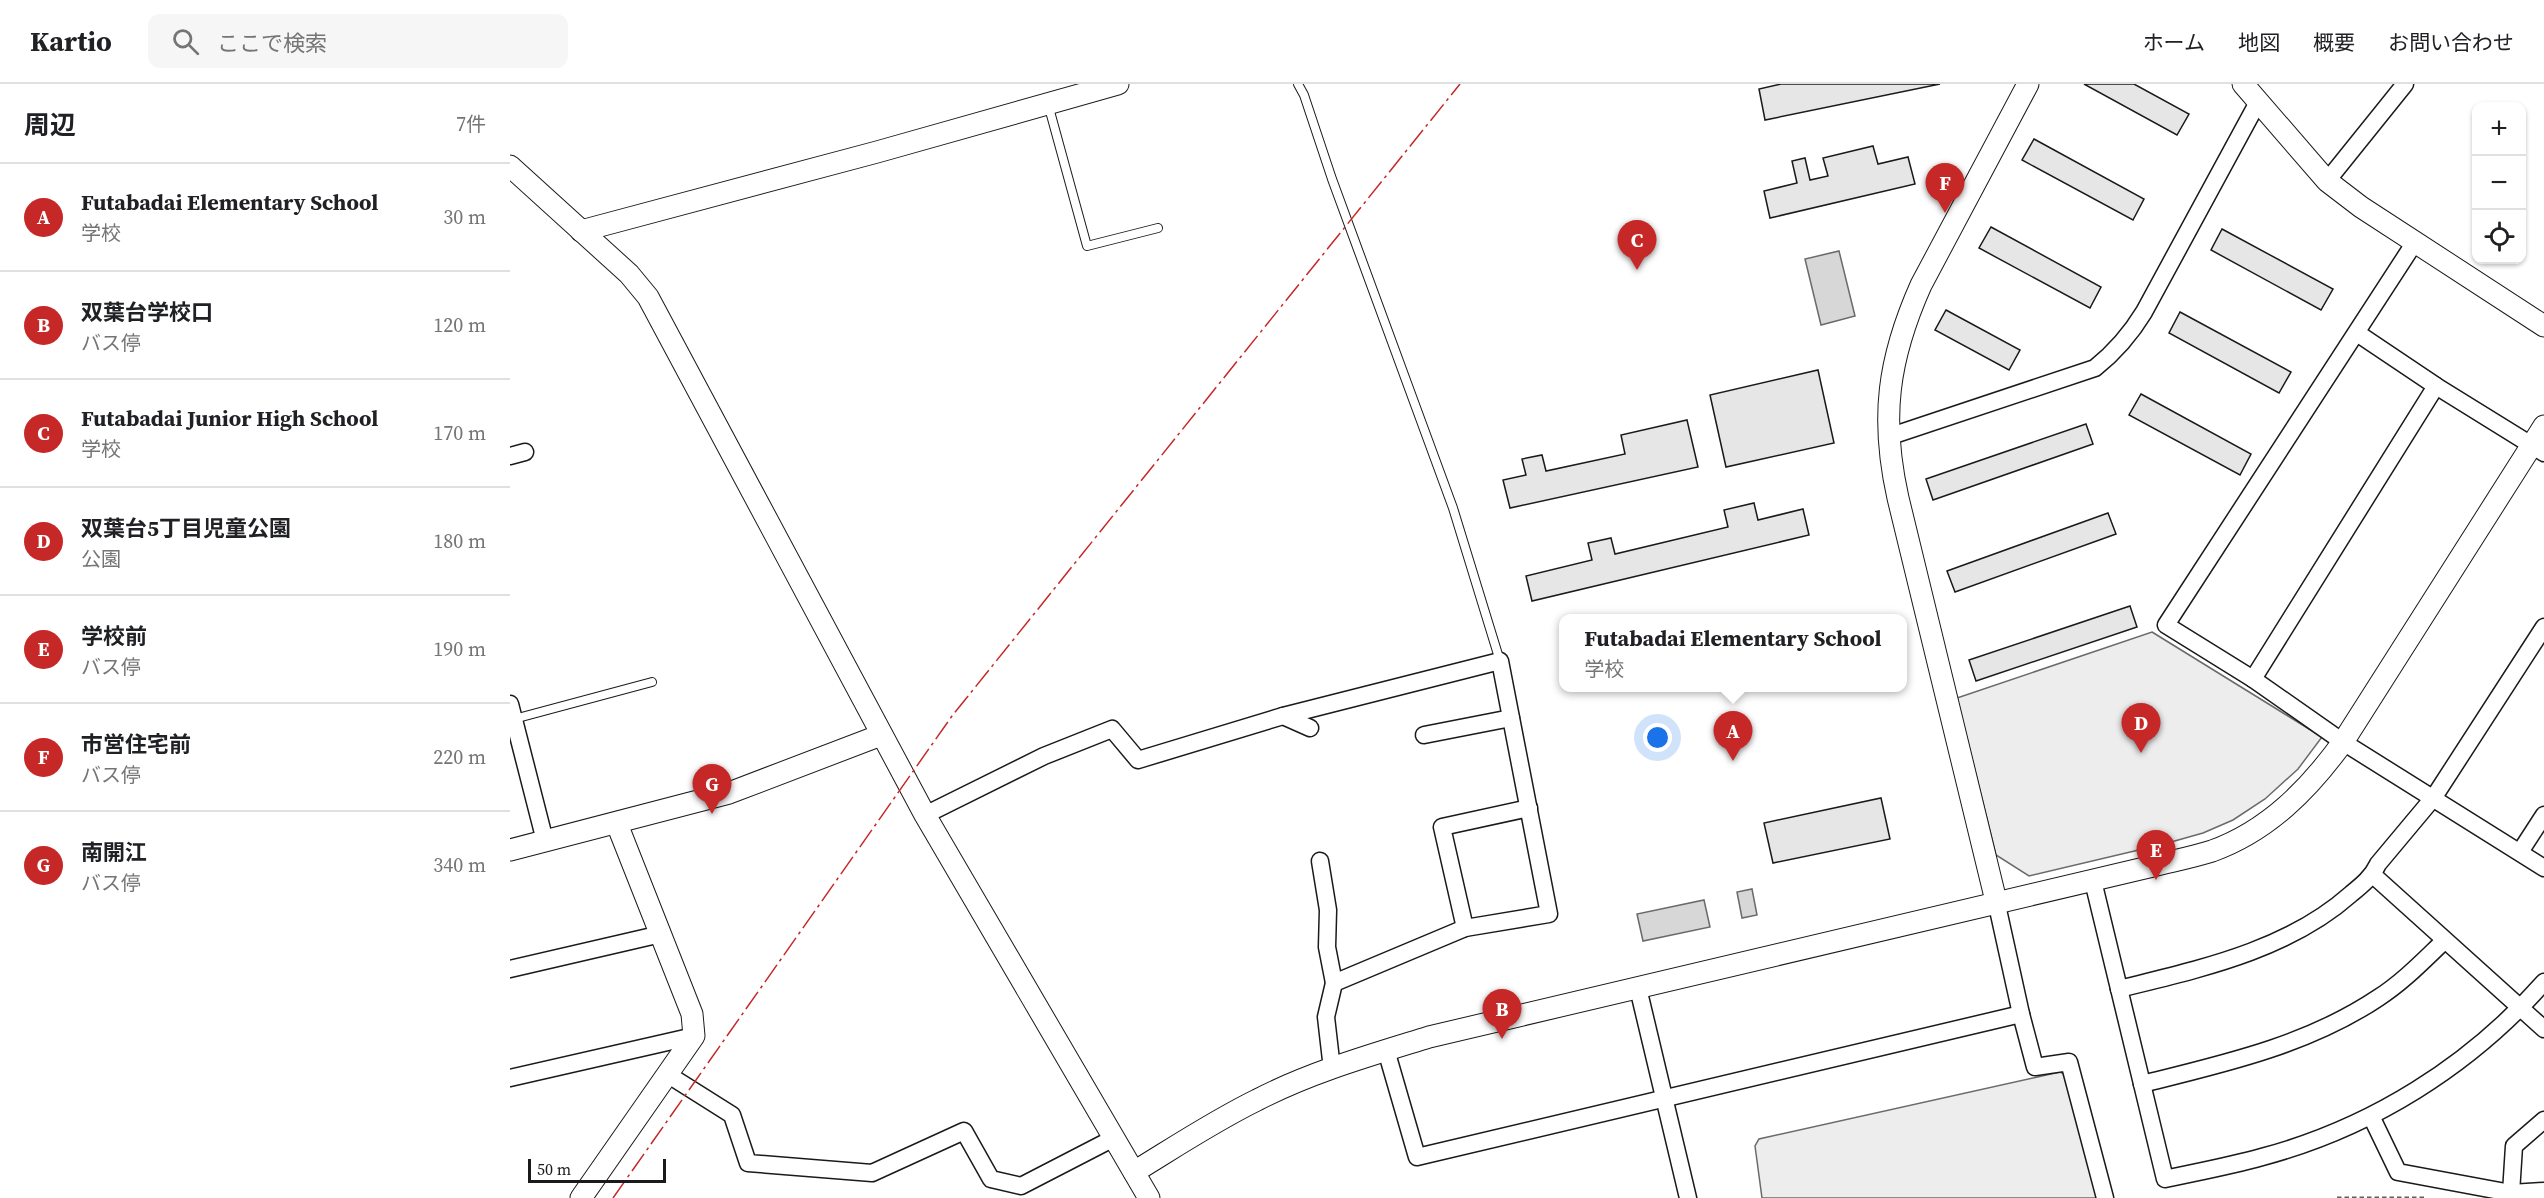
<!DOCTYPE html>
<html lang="ja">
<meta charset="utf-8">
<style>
:root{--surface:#fff;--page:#f6f6f6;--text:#202124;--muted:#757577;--line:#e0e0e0;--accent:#c62828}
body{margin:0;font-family:"Source Serif 4","Noto Sans JP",serif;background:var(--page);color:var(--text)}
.controls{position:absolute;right:18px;top:18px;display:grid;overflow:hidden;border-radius:12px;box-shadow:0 2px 4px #0004}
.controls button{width:54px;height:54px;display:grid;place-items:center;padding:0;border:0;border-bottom:2px solid var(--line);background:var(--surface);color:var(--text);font:30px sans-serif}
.scale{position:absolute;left:18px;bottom:15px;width:138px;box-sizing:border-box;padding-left:6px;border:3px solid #1a1a1a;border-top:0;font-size:16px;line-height:21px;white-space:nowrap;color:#1a1a1a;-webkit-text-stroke:4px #fff;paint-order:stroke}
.you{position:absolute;left:1148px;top:654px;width:21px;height:21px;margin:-15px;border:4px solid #fff;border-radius:50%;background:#1a73e8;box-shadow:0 0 0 9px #1a73e833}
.badge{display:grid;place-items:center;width:39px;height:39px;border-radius:50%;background:var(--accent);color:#fff;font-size:20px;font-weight:700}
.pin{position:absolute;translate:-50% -50px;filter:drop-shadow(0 2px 3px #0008)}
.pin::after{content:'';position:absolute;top:32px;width:21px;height:18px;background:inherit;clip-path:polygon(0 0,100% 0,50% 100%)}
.popup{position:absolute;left:1049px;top:530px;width:348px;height:78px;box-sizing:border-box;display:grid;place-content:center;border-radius:12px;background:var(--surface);filter:drop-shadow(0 2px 4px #0005);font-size:20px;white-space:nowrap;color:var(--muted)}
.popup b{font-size:22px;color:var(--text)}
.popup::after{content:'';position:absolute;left:50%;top:100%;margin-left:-12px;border:12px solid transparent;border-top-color:var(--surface)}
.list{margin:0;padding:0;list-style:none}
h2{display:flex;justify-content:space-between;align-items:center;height:78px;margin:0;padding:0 24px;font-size:26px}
h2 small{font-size:20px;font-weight:400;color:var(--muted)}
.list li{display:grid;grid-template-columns:39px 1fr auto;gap:18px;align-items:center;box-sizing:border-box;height:108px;padding:0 24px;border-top:2px solid var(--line)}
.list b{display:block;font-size:22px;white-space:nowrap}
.list p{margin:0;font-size:20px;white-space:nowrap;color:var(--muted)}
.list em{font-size:20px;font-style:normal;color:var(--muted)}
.icon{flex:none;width:33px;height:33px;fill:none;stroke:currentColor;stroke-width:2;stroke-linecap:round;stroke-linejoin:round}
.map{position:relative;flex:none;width:2034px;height:1114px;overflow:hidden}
header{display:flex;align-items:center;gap:36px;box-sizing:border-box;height:84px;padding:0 30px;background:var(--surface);border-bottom:2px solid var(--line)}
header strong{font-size:28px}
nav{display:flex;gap:33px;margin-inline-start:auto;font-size:21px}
.search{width:420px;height:54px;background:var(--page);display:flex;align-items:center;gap:15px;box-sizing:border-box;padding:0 21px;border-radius:12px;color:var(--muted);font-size:22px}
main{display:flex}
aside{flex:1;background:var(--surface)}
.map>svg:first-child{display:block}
</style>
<header>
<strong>Kartio</strong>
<div class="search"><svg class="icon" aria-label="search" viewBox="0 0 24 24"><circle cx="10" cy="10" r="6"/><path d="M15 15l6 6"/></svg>ここで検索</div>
<nav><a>ホーム</a><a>地図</a><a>概要</a><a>お問い合わせ</a></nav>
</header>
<main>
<aside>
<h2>周辺<small>7件</small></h2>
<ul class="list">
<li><span class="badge">A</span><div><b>Futabadai Elementary School</b><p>学校</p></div><em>30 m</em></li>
<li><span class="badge">B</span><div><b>双葉台学校口</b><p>バス停</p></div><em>120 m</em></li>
<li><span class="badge">C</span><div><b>Futabadai Junior High School</b><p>学校</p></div><em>170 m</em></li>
<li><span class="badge">D</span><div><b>双葉台5丁目児童公園</b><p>公園</p></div><em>180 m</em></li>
<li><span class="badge">E</span><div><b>学校前</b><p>バス停</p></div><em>190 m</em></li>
<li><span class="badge">F</span><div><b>市営住宅前</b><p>バス停</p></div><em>220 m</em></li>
<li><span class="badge">G</span><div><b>南開江</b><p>バス停</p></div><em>340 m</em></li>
</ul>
</aside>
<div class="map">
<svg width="2034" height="1114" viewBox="0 0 2034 1114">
<rect width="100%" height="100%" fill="#fff"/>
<!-- built -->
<g fill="#ededed" stroke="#6a6a6a" stroke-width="1.5">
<polygon points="1642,548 1812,653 1788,685 1755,715 1723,736 1693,749 1654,760 1519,792 1486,771 1447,614"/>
<polygon points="1550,988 1556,991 1588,1114 1252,1114 1245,1062 1249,1055"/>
</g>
<!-- water -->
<g fill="#d7d7d7" stroke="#6a6a6a" stroke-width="1.5">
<polygon points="1329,167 1345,232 1311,241 1295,175"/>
<polygon points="1242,805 1247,831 1232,834 1227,808"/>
<polygon points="1194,816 1200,843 1133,857 1127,830"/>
</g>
<!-- building -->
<g fill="#e6e6e6" stroke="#1a1a1a" stroke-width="1.5">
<polygon points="1430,0 1255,36 1249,5 1271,0"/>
<polygon points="1574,0 1624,0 1679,30 1667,51"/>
<polygon points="1524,55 1634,115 1623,136 1512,76"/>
<polygon points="1363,62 1368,80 1398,73 1405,100 1260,134 1254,107 1287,99 1282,77 1295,74 1300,96 1318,92 1313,74"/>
<polygon points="1481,143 1591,203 1580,224 1469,164"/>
<polygon points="1712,145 1823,205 1811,226 1701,166"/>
<polygon points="1436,226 1510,266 1499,286 1425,246"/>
<polygon points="1670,228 1781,288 1769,309 1659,249"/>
<polygon points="1308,286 1324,359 1216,383 1200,311"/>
<polygon points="1631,310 1741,370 1730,391 1619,331"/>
<polygon points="1177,336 1188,383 1000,424 993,396 1016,391 1012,375 1032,371 1036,387 1115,370 1111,351"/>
<polygon points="1576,340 1583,360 1423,416 1416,395"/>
<polygon points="1244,419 1248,436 1293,425 1299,451 1022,517 1016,492 1082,476 1078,459 1101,454 1105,470 1218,443 1214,426"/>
<polygon points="1598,429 1606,450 1445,508 1437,487"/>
<polygon points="1620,522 1627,543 1466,597 1459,576"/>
<polygon points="1371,714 1380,755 1263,779 1254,739"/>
</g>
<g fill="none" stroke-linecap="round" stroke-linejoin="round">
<defs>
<g id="service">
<polyline points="788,0 794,11 822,95 943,424 990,577"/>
<polyline points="538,20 577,162 648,144"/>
<polyline points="4,635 142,598"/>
</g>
<g id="minor">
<polyline points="1817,97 1895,0"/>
<polyline points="1905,158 1656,541 1743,595 1833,658 2034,784"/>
<polyline points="1847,249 1926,302 2034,369"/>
<path d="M1378,353L1585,284C1605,268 1620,251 1634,228L1748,18"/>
<polyline points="0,372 15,368"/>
<polyline points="1743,595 1926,302"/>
<polyline points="0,620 35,757"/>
<polyline points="773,632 990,577 1039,830 955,844 824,899 816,933 822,985"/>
<polyline points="914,651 1001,634"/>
<polyline points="415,731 534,672 602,645 628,676 773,632 800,644"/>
<polyline points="2010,768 2034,731"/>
<polyline points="810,777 818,826 817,863 824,899"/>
<polyline points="1863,791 2034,945"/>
<path d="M1583,797L1655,1095C1687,1088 1720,1082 1752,1073C1861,1044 1960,982 2034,898"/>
<polyline points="1487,821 1511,930 1525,983 1559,978 1595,1114"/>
<polyline points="955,844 932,743 1019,724"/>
<polyline points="0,885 151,850"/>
<polyline points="1128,904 1178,1114"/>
<path d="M1609,905C1689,885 1777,867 1841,810C1852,801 1862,793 1868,780L1924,713L2034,543"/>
<polyline points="876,966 907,1073 1511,930"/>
<polyline points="157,990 222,1031 238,1079 362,1089 454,1047 481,1095 511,1102 604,1054"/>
<polyline points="0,994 184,952"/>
<path d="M1632,1000C1713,980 1798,961 1868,914C1893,898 1913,877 1934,857"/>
<polyline points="1861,1032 1888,1088 2001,1109 2034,1107"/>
<polyline points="2001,1109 2004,1062 2034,1036"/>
</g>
<g id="tertiary">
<polyline points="1733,0 1817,97 1851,123 2034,242"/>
<polyline points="0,82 119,190 138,213 415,731 639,1114"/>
<polyline points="71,147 367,68 608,0"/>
<polyline points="0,766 219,709 371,651"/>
<path d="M1487,821L1388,414C1370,334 1378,275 1411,201L1518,0"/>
<path d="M624,1088C665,1063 704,1037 747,1016C801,988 861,971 919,953L1643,782C1663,777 1683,773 1702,767C1758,747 1799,705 1833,658L2034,342"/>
<polyline points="71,1114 184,952 182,930 107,740"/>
</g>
</defs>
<!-- service casing -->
<use href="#service" stroke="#1a1a1a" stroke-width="10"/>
<!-- minor casing -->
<use href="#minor" stroke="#1a1a1a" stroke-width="19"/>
<!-- tertiary casing -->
<use href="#tertiary" stroke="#1a1a1a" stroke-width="23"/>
<!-- path -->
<polyline stroke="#5f5f5f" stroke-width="3" stroke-dasharray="4.5 3" stroke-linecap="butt" points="1827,1114 1917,1114"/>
<!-- service -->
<use href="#service" stroke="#fff" stroke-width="8"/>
<!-- minor -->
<use href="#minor" stroke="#fff" stroke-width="16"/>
<!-- tertiary -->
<use href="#tertiary" stroke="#fff" stroke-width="21"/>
<!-- power -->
<polyline stroke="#c62828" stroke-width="1.5" stroke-dasharray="21 4.5 3 4.5" stroke-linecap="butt" points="103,1114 442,632 950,0"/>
</g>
</svg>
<div class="controls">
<button>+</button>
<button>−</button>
<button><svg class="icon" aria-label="locate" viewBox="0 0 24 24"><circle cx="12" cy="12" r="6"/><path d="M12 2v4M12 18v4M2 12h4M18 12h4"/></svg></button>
</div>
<div class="scale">50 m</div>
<div class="you"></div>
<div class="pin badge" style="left:1223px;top:677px">A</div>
<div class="popup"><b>Futabadai Elementary School</b>学校</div>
<div class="pin badge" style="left:992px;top:955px">B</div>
<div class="pin badge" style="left:1127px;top:186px">C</div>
<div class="pin badge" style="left:1631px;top:669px">D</div>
<div class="pin badge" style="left:1646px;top:796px">E</div>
<div class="pin badge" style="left:1435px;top:129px">F</div>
<div class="pin badge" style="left:202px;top:730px">G</div>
</div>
</main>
